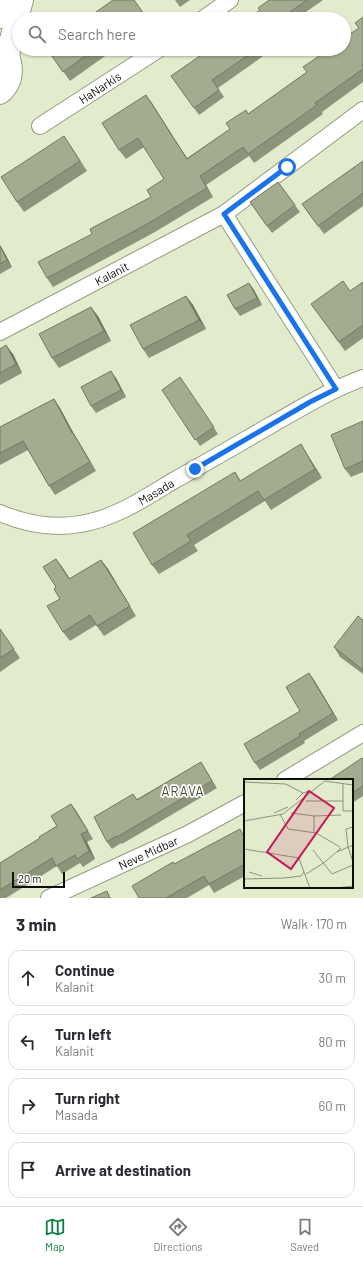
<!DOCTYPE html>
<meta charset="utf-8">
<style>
:root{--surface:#fff;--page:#f7f7f7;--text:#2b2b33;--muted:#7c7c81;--line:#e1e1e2;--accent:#0b8043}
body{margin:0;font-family:Barlow,sans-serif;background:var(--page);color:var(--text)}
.scale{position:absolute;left:12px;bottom:10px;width:53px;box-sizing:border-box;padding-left:4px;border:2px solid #0d1006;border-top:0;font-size:11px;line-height:14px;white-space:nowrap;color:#0d1006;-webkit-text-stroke:3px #fff;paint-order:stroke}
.stop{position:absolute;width:12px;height:12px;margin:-9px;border:3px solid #1a73e8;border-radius:50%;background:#fff}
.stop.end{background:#1a73e8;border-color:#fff;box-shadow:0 1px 4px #0008}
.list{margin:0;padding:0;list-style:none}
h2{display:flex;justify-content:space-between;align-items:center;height:52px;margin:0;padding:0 16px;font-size:17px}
h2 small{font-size:13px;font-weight:400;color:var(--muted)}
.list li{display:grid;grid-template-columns:26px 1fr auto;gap:12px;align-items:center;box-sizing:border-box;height:56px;margin:0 8px 8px;padding:0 8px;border:1px solid var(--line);border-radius:12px}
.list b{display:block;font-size:15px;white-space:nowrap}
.list p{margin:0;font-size:13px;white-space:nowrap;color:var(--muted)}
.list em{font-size:13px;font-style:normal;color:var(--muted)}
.icon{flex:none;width:22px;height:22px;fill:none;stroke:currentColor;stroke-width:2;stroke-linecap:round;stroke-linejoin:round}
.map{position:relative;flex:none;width:363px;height:898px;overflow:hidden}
.search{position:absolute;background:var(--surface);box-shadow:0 1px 3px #0004;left:12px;right:12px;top:12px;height:44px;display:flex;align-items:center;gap:10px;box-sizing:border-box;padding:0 14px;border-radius:22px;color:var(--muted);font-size:15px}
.sheet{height:308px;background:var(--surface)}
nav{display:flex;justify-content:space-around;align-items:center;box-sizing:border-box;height:56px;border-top:1px solid var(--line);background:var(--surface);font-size:11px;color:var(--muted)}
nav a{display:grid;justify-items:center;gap:2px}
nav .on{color:var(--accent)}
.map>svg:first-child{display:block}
</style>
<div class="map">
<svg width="363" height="898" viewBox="0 0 363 898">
<rect width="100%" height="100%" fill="#e3ebcd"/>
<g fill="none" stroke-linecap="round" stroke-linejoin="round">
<defs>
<g id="street">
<polyline points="203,19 230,0"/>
<path id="s1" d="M40,126L159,49"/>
<polyline points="224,214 363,110"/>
<path id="s2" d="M0,332L224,214L336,389"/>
<path id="s3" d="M0,513C26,524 52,529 80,524C114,519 145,498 173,481C206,463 238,444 271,425C301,408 330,390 363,378"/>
<polyline points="285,780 363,733"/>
<path id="s4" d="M49,898L188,834L245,803"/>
</g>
<g id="secondary">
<polyline points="0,17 7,0"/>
<path d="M0,48C15,60 14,81 0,93"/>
<polyline points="8,58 10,43 22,0"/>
</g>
</defs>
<!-- street casing -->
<use href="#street" stroke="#959d81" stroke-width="18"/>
<!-- secondary casing -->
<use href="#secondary" stroke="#959d81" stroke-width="24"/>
<!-- street -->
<use href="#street" stroke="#fff" stroke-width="16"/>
<!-- secondary -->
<use href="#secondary" stroke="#fff" stroke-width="22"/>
</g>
<!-- wall -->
<g fill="#8d947c">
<polygon points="134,0 147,19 86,19"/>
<polygon points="175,0 190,0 180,7"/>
<polygon points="269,0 323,0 296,19 247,19 260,10"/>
<polygon points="363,17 363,82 322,112 323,114 254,163 249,156 206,185 213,197 155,232 53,287 47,278 92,234 151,197 164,179 144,147 126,159 119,150 146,95 187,158 230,129 248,114 307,72 359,28"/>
<polygon points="47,49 115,49 70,81"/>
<polygon points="210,49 268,49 269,52 218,88 224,97 199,115 171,76"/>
<polygon points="71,146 87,171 24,212 17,202"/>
<polygon points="363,161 363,206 324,234 302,204"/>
<polygon points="278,182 300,212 272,233 250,202"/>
<polygon points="0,245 3,250 12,267 0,274"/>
<polygon points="363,282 363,338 345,351 311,304 350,291"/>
<polygon points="249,283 254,290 262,305 240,316 235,309"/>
<polygon points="186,296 193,305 206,329 149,358 143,349"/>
<polygon points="98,316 111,341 59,368 52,358"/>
<polygon points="0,349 13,354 22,373 0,385"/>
<polygon points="180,377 218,434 200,446 162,390"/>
<polygon points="116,378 126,397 96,413 91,406"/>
<polygon points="54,399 60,408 75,436 96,471 55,495 49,486 28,450 0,465 0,427"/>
<polygon points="363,421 363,472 351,477 345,469"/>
<polygon points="301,444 307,454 322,478 271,510 265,501 194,545 198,551 159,574 152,565 235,472 241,481"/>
<polygon points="56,559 70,579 101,560 108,569 136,616 104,636 96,625 70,641 63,632 60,599 56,587"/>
<polygon points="363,620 363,674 340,657 334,647"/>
<polygon points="0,629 20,658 0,672"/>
<polygon points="309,673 314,680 338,720 304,741 305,743 260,770 255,763 300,711"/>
<polygon points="363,759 363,796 352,803 352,780"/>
<polygon points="201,762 217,788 122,844 121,843 112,849 107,842 137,799"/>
<polygon points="71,804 93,839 87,842 95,859 83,867 80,863 62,874 57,866 6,898 0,898 0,863 40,838 57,826"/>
<polygon points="245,836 245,876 214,893 209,885 187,898 139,898 175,864"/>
</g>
<!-- shaded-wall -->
<g fill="#737865">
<polygon points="146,95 152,103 193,168 187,159"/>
<polygon points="200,176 206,185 213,197 207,188"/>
<polygon points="0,245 3,250 12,267 7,260"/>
<polygon points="249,283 254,290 262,305 257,298"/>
<polygon points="186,296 193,305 206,329 199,320"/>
<polygon points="91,307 98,316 111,341 104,331"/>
<polygon points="6,345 13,354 22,373 16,364"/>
<polygon points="111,371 116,378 126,397 121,390"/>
<polygon points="54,399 60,408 75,436 79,442 96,471 72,433"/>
<polygon points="301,444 307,454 322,478 315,469"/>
<polygon points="56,559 63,568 76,589 69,579"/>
<polygon points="101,560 108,569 136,616 130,606"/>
<polygon points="309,673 314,680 338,720 333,713"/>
<polygon points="71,804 77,812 93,839 88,831"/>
<polygon points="81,834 87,842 95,859 89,851"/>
</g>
<!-- building -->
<g fill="#a4ac90" stroke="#737865">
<polygon points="113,0 134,0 144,14 137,19 86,19"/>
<polygon points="269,0 307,0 280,19 247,19 260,10 258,8"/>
<polygon points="363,17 363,64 362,65 363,67 363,69 315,103 317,105 248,154 243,147 200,176 207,188 149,223 47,278 38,262 92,234 90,229 151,197 147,190 164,179 138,138 119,150 102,123 146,95 187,159 230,129 226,123 246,110 248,114 307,72 303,67 329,49 344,49 344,38 359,28 355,23"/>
<polygon points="47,49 95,49 63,72"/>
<polygon points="210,49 257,49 212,80 219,90 194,108 171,76"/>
<polygon points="64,136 80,161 17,202 1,177"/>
<polygon points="363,161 363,193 318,226 302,204"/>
<polygon points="278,182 295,205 267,226 250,202"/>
<polygon points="0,246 7,260 0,264"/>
<polygon points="343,281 350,291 363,282 363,325 339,342 311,304"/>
<polygon points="249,283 257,298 235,309 227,295"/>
<polygon points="186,296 199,320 143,349 130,325"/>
<polygon points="91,307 104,331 52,358 39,334"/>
<polygon points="6,345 16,364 0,373 0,349"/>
<polygon points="111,371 121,390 91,406 81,387"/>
<polygon points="180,377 214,427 195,440 162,390"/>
<polygon points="54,399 72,433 73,433 90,462 49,486 23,441 0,453 0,427"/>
<polygon points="363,421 363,461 345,469 331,435"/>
<polygon points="301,444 315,469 264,500 258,491 187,535 191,541 152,565 133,533 235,472 240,481"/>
<polygon points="56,559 69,579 101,560 130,606 97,626 90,615 63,632 47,606 60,599 54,589 56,587 43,567"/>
<polygon points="358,616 363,620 363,670 334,647"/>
<polygon points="0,629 14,649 0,658"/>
<polygon points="309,673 333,713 299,734 300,736 255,763 244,744 300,711 286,687"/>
<polygon points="362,758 363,759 363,786 352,793 352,780 329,780"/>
<polygon points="201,762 212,781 117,837 116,836 107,842 94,817 133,794 137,800"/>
<polygon points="71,804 88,831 81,834 89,851 77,859 75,855 56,866 52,858 0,890 0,863 40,838 39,837 57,826 51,816"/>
<polygon points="240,829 245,839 245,864 209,884 204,876 166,898 139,898 132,886 173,862 174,864"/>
<polygon points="107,891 110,898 91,898"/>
</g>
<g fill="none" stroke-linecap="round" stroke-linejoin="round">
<!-- route -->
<polyline stroke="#1a73e8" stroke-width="5" points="195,469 310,402 336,389 224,214 287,167"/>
</g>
<g text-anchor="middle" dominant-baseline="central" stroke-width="3.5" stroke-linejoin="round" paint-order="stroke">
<!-- street labels -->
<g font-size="12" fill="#0d1006" stroke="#fff">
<text stroke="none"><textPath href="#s1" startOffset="71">HaNarkis</textPath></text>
<text stroke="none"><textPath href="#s2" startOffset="126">Kalanit</textPath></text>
<text stroke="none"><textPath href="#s3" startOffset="165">Masada</textPath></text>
<text stroke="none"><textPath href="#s4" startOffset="109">Neve Midbar</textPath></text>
</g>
<!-- neighbourhood labels -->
<g font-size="13" letter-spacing="1" fill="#3c432a" stroke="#fff">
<text x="183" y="791">ARAVA</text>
</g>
</g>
<!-- overview -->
<g transform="translate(244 779)">
<rect width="109" height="109" fill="#e3ebcd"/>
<path fill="none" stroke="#8d937d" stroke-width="1" d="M0,3L42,5L59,14M99,4V32H109M52,21L59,14L65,12M62,22H99M30,34L44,28M47,34L70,37V54M36,35L44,50L72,54L96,68M70,37L97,36M0,42L39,35L81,2L109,6M109,48L102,50L104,68L109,83M0,70L55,79L60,93M69,71L88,95L109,86M93,73L109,66M5,93L18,97M62,95L81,83L97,69M0,100L40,99L57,97L60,93L66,109M92,109L109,107"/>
<path fill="#c2185b" fill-opacity="0.15" stroke="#c2185b" stroke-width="2" d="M65,12L90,29L47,90L23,73Z"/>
<rect width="109" height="109" fill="none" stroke="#0d1006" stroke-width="2"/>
</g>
</svg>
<div class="scale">20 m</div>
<div class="stop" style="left:287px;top:167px"></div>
<div class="stop end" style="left:195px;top:469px"></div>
<div class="search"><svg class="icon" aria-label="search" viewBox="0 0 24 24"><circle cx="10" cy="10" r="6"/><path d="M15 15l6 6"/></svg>Search here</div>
</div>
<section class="sheet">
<h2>3 min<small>Walk · 170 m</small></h2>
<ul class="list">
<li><svg class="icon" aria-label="ahead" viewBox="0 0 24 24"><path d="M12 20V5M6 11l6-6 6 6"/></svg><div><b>Continue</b><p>Kalanit</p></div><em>30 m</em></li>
<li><svg class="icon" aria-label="left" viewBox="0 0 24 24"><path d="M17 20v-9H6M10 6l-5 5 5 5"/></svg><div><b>Turn left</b><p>Kalanit</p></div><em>80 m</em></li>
<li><svg class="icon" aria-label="right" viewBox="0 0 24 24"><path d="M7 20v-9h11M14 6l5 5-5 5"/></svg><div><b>Turn right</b><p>Masada</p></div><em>60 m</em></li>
<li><svg class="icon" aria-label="arrive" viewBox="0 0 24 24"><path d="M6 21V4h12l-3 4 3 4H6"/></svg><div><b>Arrive at destination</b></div></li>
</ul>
</section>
<nav>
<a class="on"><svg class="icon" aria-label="map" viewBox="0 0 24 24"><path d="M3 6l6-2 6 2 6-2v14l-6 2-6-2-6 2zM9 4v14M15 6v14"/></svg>Map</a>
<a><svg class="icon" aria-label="directions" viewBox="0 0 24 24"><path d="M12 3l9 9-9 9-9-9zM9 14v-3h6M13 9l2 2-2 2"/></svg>Directions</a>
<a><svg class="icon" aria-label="saved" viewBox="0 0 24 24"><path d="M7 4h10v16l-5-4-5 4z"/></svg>Saved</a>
</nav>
